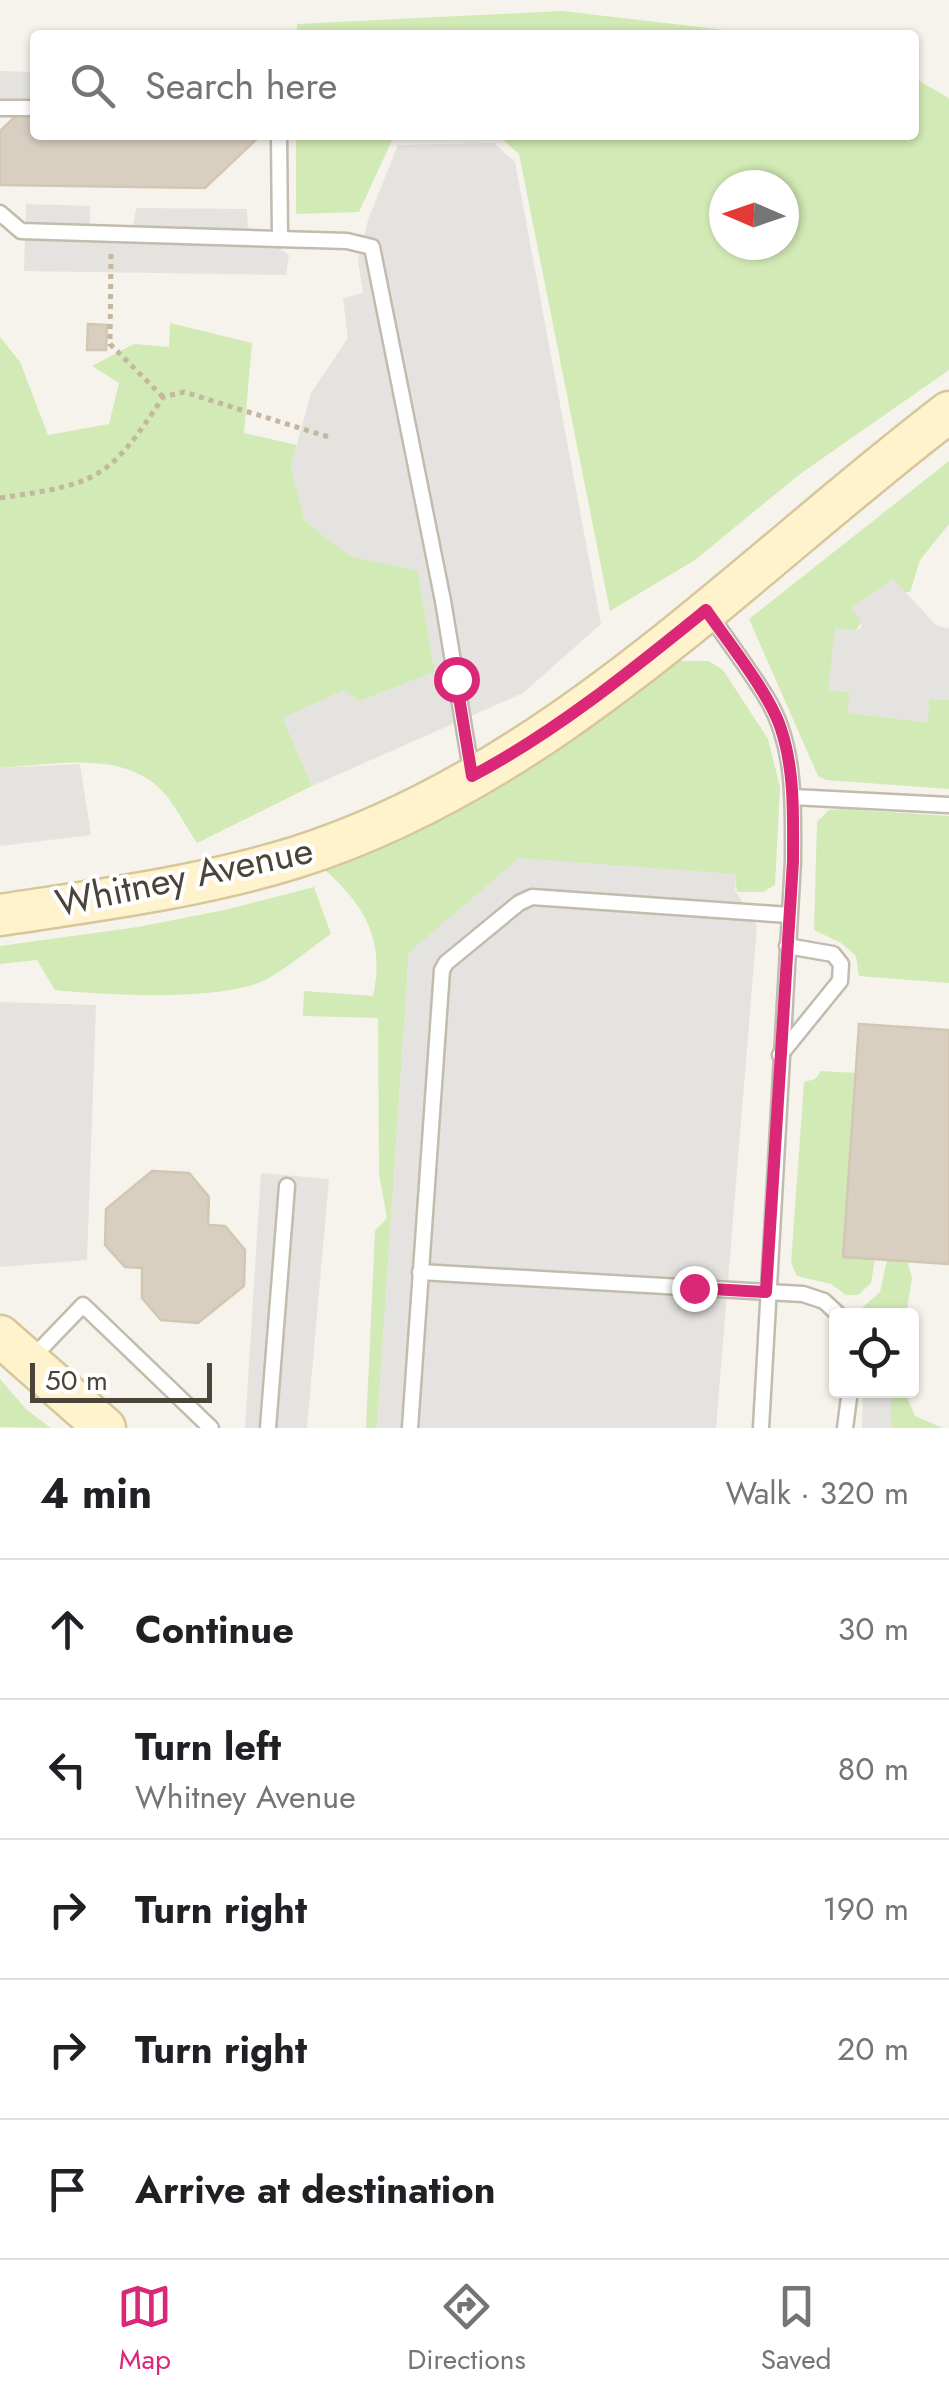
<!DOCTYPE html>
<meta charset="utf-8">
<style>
:root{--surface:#fff;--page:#f2f2f2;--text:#202124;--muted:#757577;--line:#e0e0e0;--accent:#db2777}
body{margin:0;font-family:Jost,sans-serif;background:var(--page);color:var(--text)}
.controls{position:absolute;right:30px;bottom:30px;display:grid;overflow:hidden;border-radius:10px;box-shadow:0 2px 8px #0004}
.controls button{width:90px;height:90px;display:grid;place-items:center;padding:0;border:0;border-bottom:2px solid var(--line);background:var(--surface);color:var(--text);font:50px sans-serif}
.compass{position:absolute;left:709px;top:170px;width:90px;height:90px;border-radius:50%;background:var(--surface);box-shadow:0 2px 8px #0004;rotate:272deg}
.scale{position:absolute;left:30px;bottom:25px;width:182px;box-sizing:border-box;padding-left:10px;border:5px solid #4b4439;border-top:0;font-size:28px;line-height:35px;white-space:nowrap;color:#4b4439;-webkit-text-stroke:8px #fff;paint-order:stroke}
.stop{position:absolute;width:30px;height:30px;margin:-22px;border:8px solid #db2777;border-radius:50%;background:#fff}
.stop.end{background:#db2777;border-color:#fff;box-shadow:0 2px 10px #0008}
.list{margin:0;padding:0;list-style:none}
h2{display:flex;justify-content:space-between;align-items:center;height:130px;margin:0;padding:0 40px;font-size:42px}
h2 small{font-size:32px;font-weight:400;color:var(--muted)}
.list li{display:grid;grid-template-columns:65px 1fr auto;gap:30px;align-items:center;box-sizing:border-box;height:140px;padding:0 40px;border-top:2px solid var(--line)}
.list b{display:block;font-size:38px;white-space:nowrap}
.list p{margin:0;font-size:32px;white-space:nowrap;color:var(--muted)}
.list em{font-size:32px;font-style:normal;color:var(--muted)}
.icon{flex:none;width:55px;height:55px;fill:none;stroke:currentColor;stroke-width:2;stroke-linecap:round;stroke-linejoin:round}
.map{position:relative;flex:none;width:949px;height:1428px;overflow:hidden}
.search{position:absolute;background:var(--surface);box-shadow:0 2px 8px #0004;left:30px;right:30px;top:30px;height:110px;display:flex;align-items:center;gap:25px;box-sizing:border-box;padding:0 35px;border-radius:10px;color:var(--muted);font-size:38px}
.sheet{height:830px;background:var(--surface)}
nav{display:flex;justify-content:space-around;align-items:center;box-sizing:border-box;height:140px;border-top:2px solid var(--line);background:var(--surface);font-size:28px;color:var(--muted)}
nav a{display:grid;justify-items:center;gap:5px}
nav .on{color:var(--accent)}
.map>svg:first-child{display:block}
</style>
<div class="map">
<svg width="949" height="1428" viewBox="0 0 949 1428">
<rect width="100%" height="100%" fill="#f6f3ec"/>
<!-- green -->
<g fill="#d2eab5" fill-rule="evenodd">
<polygon points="562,11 768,35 297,35 297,24"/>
<path d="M914,78L949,98V370L800,474L695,560L610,611L519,154L497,135H914ZM724,185H784V245H724Z"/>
<polygon points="296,135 464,135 393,138 359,212 296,214"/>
<path d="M170,323L252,343L244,433L297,445L291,466L305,521L350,556L418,570L435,672L360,701L283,718L312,786L197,843C186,827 176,806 163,792C124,749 51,765 0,768V337L20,362L48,435L109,424L119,383L92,366L134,344L169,347Z"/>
<polygon points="949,461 949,524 920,560 910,592 904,592 893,579 856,630 829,690 850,692 849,713 927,722 929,699 949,700 949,789 826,780 818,776 749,619"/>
<path d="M677,661H709L723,670L768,739L780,787L775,885L763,892H737L735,874L409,952L377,1428H366L375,1231L387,1218L379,1174L378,1018L303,1016L304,991L373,996C385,941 366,907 325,870C387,843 448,816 507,782C567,748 622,702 677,661Z"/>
<polygon points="843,809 949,816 949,983 859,976 856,956 841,943 814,930 817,822 829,810"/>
<path d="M314,887L331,934C310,948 289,967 267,979C224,1002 104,995 55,990L37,960L0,964V946L138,927L229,909Z"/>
<polygon points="821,1071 856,1073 843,1256 875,1259 871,1283 858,1295 846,1295 831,1284 797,1276 791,1263 804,1082 815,1079"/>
<polygon points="887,1260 907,1261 912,1278 906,1315 860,1315 863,1307 880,1292"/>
<polygon points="0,1379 27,1410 51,1428 0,1427"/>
<polygon points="891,1390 904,1391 915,1416 943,1428 891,1428"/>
</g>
<!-- parking -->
<g fill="#e5e3e0">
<polygon points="0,71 35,72 35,100 0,100"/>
<polygon points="494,143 515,162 601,624 523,693 312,786 283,718 343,690 360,701 435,672 418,571 350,556 305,521 291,466 311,393 348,338 343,298 363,293 358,260 368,220 398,145"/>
<polygon points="26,204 90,206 90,226 133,226 136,208 247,209 248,227 289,255 286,275 24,271"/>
<polygon points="893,579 937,626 949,628 949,700 929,699 928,722 848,713 849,692 828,690 835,628 856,630 861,628 862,623 851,608"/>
<polygon points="80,764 91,835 0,846 0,768"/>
<polygon points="519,858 736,874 735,890 757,926 716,1428 377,1428 409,952"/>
<polygon points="0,1002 96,1005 87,1260 0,1267"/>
<polygon points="261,1173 329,1179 307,1428 245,1428"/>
<polygon points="863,1391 891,1391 891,1428 862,1428"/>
</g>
<!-- building -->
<g fill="#d8cfc1" stroke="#d3c7b4" stroke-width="2.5">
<polygon points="35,97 35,135 261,135 205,188 0,185 0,131"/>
<polygon points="88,324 107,325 106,350 87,350"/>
<polygon points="859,1024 949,1030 949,1264 843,1257"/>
<polygon points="152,1171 189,1173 209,1197 208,1225 225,1226 245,1250 244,1286 198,1323 161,1320 142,1298 142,1268 125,1267 105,1245 106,1209"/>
</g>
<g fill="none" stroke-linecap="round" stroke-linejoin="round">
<defs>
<g id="lane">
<polyline points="0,108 35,108"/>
<polyline points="279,135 280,239"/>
<polyline points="0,213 21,231 347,241 372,247 443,601 472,776"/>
<path d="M708,612C728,642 751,671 769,702C796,749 793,808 793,861L761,1428"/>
<polyline points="793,797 949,805"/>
<polyline points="780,1055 840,981 841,964 833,954 787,946"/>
<polyline points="420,1272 803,1294 824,1301 840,1316"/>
<polyline points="32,1358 83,1305 211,1428"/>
<polyline points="268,1428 287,1186"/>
<polyline points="410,1428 442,970 446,963 519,903 532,897 789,915"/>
<polyline points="845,1428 850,1390"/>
</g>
<g id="secondary">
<path d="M0,915C99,900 201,887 297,857C552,776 742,570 949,412"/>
<polyline points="0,1336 105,1428"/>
</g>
</defs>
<!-- lane casing -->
<use href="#lane" stroke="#c2bbae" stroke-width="19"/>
<!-- secondary casing -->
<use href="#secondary" stroke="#d6c79b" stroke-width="45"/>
<!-- path -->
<g stroke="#c4b79f" stroke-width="5" stroke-dasharray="5 5" stroke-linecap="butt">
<polyline points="111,254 110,344 163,397"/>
<path d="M0,498C97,484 109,480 163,397L184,392L332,438"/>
</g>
<!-- lane -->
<use href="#lane" stroke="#fff" stroke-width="14"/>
<!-- secondary -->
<use href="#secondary" stroke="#fff3cd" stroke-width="40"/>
</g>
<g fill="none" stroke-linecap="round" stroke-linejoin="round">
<!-- route -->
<path stroke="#db2777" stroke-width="12" d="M456,679L472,776C556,732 633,669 706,610C728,642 770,694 781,729C795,771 793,817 793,861L766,1292L694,1288"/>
</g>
<g text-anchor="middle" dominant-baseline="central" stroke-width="8" stroke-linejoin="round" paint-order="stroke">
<!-- street labels -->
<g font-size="38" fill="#4b4439" stroke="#fff">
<text transform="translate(184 876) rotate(-12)">Whitney Avenue</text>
</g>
</g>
</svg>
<div class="controls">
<button><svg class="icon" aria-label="locate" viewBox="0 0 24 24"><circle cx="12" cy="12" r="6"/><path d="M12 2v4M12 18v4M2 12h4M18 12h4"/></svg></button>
</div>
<svg class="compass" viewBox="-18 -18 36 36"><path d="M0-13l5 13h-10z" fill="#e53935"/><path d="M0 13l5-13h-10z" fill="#757577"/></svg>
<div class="scale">50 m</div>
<div class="stop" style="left:456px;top:679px"></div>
<div class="stop end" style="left:694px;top:1288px"></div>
<div class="search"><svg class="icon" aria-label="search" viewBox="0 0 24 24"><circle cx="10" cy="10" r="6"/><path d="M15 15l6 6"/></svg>Search here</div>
</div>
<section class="sheet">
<h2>4 min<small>Walk · 320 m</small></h2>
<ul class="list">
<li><svg class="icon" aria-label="ahead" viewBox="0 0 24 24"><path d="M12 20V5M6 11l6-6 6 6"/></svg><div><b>Continue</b></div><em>30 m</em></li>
<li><svg class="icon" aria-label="left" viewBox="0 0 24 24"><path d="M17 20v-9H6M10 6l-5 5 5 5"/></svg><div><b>Turn left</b><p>Whitney Avenue</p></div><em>80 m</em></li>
<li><svg class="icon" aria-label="right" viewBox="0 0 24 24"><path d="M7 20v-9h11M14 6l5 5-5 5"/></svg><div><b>Turn right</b></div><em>190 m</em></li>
<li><svg class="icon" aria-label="right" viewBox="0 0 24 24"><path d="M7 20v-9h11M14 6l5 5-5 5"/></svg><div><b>Turn right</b></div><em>20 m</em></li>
<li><svg class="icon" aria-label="arrive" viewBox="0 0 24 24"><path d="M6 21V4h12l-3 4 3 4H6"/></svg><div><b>Arrive at destination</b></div></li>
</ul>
</section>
<nav>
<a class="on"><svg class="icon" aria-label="map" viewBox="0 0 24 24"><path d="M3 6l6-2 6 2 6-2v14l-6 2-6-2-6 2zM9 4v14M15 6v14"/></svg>Map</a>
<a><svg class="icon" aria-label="directions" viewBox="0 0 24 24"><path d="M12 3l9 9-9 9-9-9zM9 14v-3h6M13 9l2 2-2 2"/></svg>Directions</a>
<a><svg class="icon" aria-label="saved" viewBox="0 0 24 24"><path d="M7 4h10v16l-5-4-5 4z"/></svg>Saved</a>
</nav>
